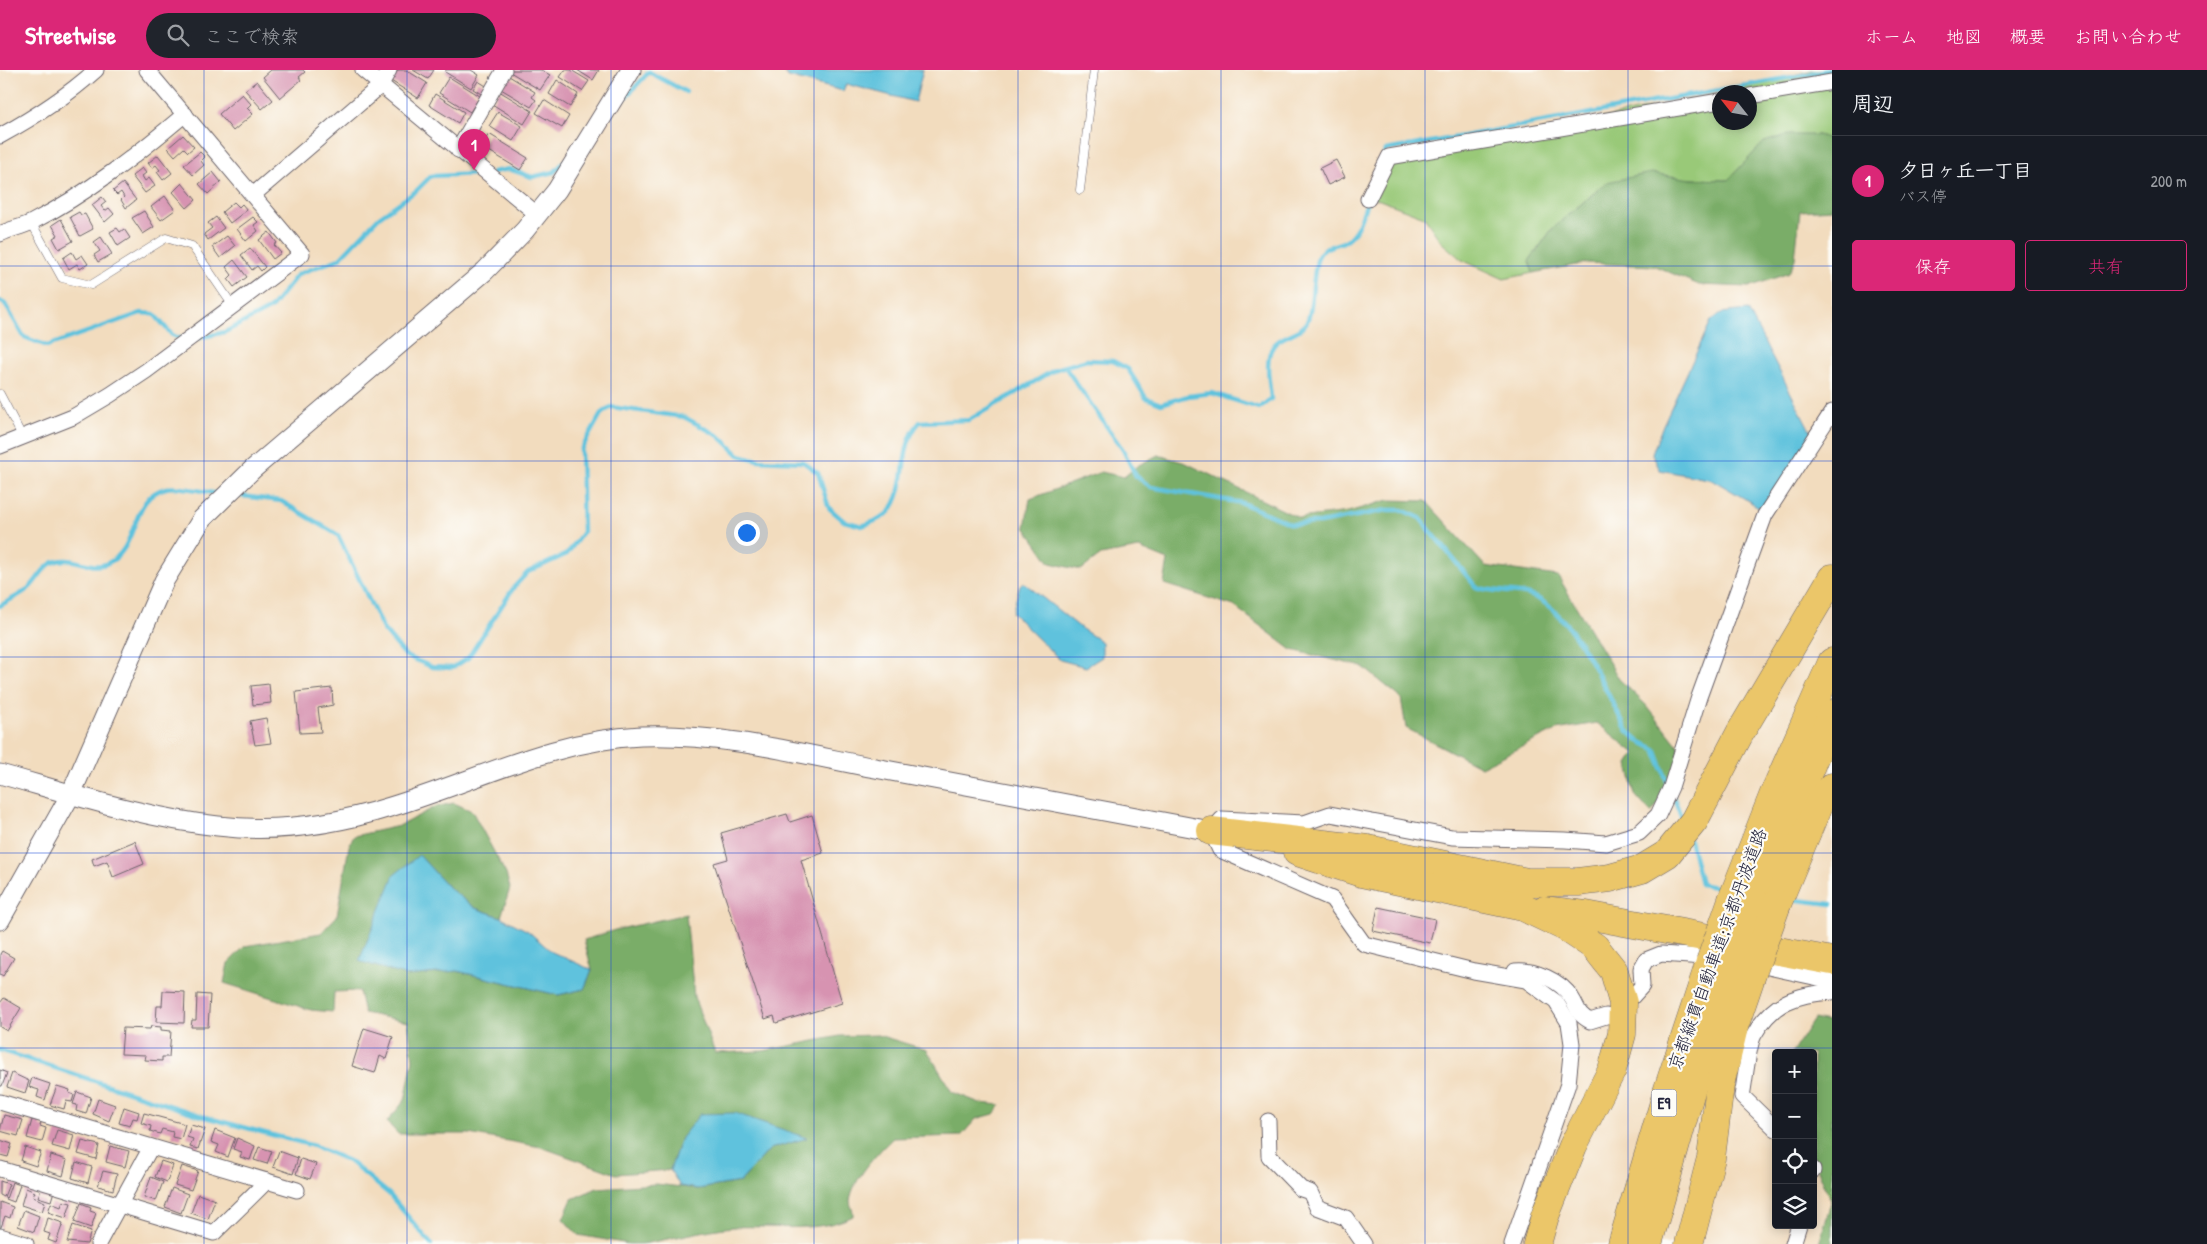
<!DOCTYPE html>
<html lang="ja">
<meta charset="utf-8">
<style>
:root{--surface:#171b24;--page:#20242c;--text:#f1f3f6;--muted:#9ea1a6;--line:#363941;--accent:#db2777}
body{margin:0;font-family:"Patrick Hand","Klee One",sans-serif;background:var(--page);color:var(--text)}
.controls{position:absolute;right:15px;bottom:15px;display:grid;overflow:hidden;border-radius:5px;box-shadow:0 2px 12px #0003}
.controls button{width:45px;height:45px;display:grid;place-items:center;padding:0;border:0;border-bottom:1px solid var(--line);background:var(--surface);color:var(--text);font:25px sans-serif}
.compass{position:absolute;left:1712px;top:15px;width:45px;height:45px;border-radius:50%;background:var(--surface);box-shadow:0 2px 12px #0003;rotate:301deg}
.you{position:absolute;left:746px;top:462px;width:18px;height:18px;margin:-12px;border:4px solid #fff;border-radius:50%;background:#1a73e8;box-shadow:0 0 0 8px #1a73e833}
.badge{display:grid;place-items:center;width:32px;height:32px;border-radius:50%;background:var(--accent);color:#fff;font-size:16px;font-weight:700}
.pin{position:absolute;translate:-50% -41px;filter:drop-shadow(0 1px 2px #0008)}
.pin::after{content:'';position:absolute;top:26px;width:18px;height:15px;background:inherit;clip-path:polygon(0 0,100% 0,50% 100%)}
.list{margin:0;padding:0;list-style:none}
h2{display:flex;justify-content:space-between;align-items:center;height:65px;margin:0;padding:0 20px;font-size:21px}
h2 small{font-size:16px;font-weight:400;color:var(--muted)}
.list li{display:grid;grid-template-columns:32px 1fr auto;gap:15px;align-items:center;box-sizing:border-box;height:90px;padding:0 20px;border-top:1px solid var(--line)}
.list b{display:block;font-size:19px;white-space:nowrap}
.list p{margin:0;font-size:16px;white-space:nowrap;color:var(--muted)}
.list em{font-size:16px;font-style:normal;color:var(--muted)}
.actions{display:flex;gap:10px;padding:15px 20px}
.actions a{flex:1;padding:11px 0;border:1px solid var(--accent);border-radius:5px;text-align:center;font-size:18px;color:var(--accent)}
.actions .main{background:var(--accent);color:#fff}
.icon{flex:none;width:28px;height:28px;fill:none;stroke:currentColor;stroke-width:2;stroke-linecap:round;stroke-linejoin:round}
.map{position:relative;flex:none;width:1832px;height:1174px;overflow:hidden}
header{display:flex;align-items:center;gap:30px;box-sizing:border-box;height:70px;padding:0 25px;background:var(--accent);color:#fff}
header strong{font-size:24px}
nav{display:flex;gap:28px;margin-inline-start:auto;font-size:18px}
.search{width:350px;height:45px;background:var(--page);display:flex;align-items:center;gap:12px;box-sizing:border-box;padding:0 18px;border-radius:28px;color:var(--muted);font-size:19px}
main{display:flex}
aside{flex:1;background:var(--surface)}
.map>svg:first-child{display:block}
</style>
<header>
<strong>Streetwise</strong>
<div class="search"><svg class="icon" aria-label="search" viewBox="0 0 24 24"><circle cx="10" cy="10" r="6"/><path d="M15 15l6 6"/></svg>ここで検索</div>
<nav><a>ホーム</a><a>地図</a><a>概要</a><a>お問い合わせ</a></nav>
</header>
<main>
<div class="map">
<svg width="1832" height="1174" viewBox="0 0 1832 1174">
<rect width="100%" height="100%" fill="#fdfcf7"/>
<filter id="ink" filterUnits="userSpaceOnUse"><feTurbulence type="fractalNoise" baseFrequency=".02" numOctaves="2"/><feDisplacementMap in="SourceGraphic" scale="10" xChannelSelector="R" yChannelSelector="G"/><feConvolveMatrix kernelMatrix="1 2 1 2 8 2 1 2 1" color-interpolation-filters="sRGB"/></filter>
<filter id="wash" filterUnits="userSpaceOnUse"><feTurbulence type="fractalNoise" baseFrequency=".0096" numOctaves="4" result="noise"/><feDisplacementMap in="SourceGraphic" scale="20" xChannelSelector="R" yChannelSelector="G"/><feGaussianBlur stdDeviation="1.12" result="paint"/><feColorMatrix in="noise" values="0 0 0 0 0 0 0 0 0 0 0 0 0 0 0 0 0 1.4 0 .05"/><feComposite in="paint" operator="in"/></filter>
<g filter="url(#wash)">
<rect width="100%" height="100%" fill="#f2dcbe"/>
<!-- green -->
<polygon fill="#99c978" stroke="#5e765a" points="1813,0 1832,0 1832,70 1818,65 1765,72 1728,110 1691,109 1607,112 1553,158 1529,191 1533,203 1504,209 1462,190 1441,172 1424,147 1372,127 1390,92 1719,24 1720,52 1750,52 1750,22 1726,22"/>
<!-- forest -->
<g fill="#7aad68" stroke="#4e6852">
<polygon points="1788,65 1818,65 1832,70 1832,139 1800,141 1795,189 1789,203 1749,217 1699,215 1655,196 1587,193 1533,203 1529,191 1553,158 1607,112 1651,103 1691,109 1728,110 1764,72"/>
<polygon points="1158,385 1186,393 1299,448 1348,442 1389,430 1426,431 1485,496 1558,506 1619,609 1646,635 1680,678 1676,710 1651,743 1635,725 1628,694 1635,683 1597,653 1556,660 1481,697 1406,658 1401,628 1363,597 1292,580 1234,536 1164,514 1168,490 1139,478 1101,485 1081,500 1050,493 1025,457 1030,429 1101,402 1124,407 1137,396"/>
<path d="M454,733L472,741L506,804L510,818L501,847L475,838L449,818L419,785L407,906L457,901L558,925L584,919L592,900L584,870L615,860L686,844L694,927L715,983L763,981L840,966L878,965L927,980L952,1022L980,1033L1001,1035L994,1044L976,1049L961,1066L893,1068C879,1081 852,1110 850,1131C850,1136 854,1140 853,1146C818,1164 772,1155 733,1157C703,1160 672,1169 642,1174H629L578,1165L563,1149L572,1129L597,1118L656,1114L698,1119L740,1112L770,1079L806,1068H681L670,1100L616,1104L541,1077L469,1064H398L387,1052L405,1030L413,990L408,952L364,943L359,921L334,922L333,942L311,940L224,913L228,893L245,876L321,863L337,846L349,776L354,766L399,756L435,737Z"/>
<polygon points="1814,949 1832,953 1832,1174 1819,1174 1831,1132 1813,1088 1813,983 1792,983"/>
</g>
<!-- water -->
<g fill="#5fc2dd" stroke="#40728c">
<polygon points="783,0 923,0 915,32 846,14 843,21 788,7"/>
<polygon points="1748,240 1813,366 1764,440 1713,410 1660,400 1652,384 1663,355 1711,251 1721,243"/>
<polygon points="1023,512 1082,559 1102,572 1102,587 1086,597 1060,590 1012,543 1020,515"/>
<polygon points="419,785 449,818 475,838 501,847 528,861 552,882 592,900 584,919 558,925 457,901 407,906 359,891 394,805"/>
<polygon points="735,1043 807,1068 770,1079 740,1112 698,1119 680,1116 670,1100 681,1068 700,1044"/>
</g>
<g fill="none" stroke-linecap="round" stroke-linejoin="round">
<!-- stream -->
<g stroke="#5fc2dd" stroke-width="4.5">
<polyline points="622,31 649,2 686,22"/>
<polyline points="1384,85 1386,80 1831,0"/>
<polyline points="493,102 509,99 532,107 554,102 565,91"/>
<polyline points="0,231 5,234 24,267 47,276 141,243 154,244 172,265 182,269"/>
<polyline points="199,268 225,262 271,238 298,204 339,189 379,147 416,121 431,106 480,104"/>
<path d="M1065,297L1123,380L1136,406L1151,417L1242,433L1291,454L1320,453L1387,440H1402L1420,448L1476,517C1494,523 1512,520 1529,525C1571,537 1606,622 1626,659L1637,670L1655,679L1668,714"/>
<path d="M234,425L281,431L338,465L383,559L406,586L432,597L452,598L468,588L514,517L528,502L567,484L583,462L581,380L601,344L611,337L684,347L719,366L739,385L758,390L803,392L818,403L829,438L844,451L862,456C869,453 884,449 889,442C910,417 897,376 920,352L969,350L1056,299L1087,290L1113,291L1128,299L1146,328L1161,334L1188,326L1212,323L1259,338L1271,329C1270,315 1265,293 1271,280C1279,262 1304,267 1309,246C1313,232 1313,195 1319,185C1325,175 1336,176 1345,171C1358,163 1362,145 1367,132"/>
<path d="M0,536C9,530 21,525 29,518C37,511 43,497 52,493C71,483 90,502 108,493C140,478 129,427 166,418C178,415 206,422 219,424"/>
<polyline points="1672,723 1683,751"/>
<polyline points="1690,770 1701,814 1727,820"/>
<polyline points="1789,829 1832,834"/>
<polyline points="0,980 205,1047 314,1076 349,1091 389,1124 431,1174"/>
</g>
</g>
<g id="blocks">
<!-- building -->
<g fill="#d793b1">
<polygon points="271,0 303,0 305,2 299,7 301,10 280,28 263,7"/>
<polygon points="398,0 406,0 427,13 418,28 391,11"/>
<polygon points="413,0 434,0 428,9"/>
<polygon points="446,0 471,0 479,5 471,18 445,2"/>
<polygon points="511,0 541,0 550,5 540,20 510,2"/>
<polygon points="565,0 571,0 589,11 582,21 560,7"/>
<polygon points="577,0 599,0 593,10"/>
<polygon points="509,6 535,22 532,27 536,30 531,37 501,19"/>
<polygon points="449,7 480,26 470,42 439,23"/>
<polygon points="557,10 578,24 570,37 549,24"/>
<polygon points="257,11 273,30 262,39 245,20"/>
<polygon points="478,11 488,17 483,25 473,19"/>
<polygon points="499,21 532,41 524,54 492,34"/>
<polygon points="242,24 251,34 247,38 253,44 233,61 219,44"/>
<polygon points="435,24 464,42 458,53 429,35"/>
<polygon points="544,30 569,46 562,58 536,43"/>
<polygon points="498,42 522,56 513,71 489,56"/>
<polygon points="489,64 528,88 520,100 481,76"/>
<polygon points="183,65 194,77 188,82 184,78 175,86 168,78"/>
<polygon points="200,82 205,87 201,91 204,95 193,105 184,95"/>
<polygon points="158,85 172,103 163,110 157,102 160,100 156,95 152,98 148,93"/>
<polygon points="1336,90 1345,107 1328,115 1320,98"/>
<polygon points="142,98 146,103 142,106 145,111 149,108 155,116 145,123 132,106"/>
<polygon points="213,102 221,112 208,124 199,114"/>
<polygon points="123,113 136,130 126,138 121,130 124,127 121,122 117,125 113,121"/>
<polygon points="182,113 196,130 187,138 173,122"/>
<polygon points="165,126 175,140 161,150 151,137"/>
<polygon points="102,127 106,132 101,136 105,141 109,138 114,144 105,152 92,135"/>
<polygon points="234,132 239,137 242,134 247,140 230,153 222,142"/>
<polygon points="144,141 154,157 143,164 132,148"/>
<polygon points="79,142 81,145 85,144 93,159 80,166 70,147"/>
<polygon points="216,147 224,158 208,170 204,164 212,158 208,153"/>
<polygon points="253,147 258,152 254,155 258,161 246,171 237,159"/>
<polygon points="61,149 73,171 59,179 53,168 58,165 52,155"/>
<polygon points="117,158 120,162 124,159 130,168 118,176 110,162"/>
<polygon points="269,162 277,173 274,175 281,183 273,189 259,170"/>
<polygon points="227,166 235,176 220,188 212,177"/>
<polygon points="101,167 112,184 98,192 94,185 100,181 94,172"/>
<polygon points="250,178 265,197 261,201 257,196 252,200 241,185"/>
<polygon points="72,182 76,189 82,185 88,194 80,199 77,194 69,199 63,188"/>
<polygon points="234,190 247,207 234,217 228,209 232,205 226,197"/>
<polygon points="269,614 271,633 253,635 251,616"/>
<polygon points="332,618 333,635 318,638 321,662 300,663 296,622"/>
<polygon points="266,648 271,673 255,675 250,651"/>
<polygon points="787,744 790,752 812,745 823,783 801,790 842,933 776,953 774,946 765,949 714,793 728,789 721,763"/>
<polygon points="135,771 144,794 113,807 107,791 94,796 92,789"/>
<polygon points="1378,837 1435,849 1430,873 1373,861"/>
<polygon points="2,881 14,888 3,906 0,904 0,884"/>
<polygon points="163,921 185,922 184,953 156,952 157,936 162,936"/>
<polygon points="197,924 210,925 208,957 191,957 192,950 196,950"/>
<polygon points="4,928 21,938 7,961 0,957 0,933"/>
<polygon points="151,956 161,957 161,960 171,961 169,987 162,987 162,991 145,990 146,985 121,984 123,958 150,959"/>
<polygon points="364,958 393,967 386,989 380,986 375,1003 352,996"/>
<polygon points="0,1000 7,1003 2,1016 0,1016"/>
<polygon points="12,1003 29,1011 25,1023 7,1017"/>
<polygon points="32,1008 50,1014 45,1030 37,1027 39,1020 29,1017"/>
<polygon points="57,1016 70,1020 69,1023 74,1025 72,1032 66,1031 64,1039 50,1035"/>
<polygon points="77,1022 91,1027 86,1044 76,1041 77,1035 73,1034"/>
<polygon points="98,1029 115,1035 109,1051 93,1044"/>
<polygon points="124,1037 139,1042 137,1049 133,1048 130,1056 119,1053"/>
<polygon points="144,1043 185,1054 181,1069 172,1067 173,1062 162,1059 160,1064 150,1061 151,1056 141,1053"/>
<polygon points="4,1045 23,1050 18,1066 0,1061"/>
<polygon points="32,1050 41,1052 40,1056 46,1058 42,1072 27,1068"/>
<polygon points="191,1055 205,1059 198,1079 190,1077 193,1069 187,1067"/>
<polygon points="57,1060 74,1065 70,1081 52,1076"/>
<polygon points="215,1060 235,1068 228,1087 216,1082 219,1075 211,1072"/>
<polygon points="237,1068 255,1076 250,1090 240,1087 242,1082 233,1079"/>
<polygon points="0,1070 12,1074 8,1087 0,1085"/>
<polygon points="82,1071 99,1075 96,1089 78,1084"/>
<polygon points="110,1076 129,1081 125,1097 106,1092"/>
<polygon points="25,1077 41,1082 36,1096 21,1091"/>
<polygon points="259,1077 272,1081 267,1094 254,1090"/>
<polygon points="279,1081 298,1088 293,1104 273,1097"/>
<polygon points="51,1085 67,1090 63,1106 47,1101"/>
<polygon points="301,1089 316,1094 310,1109 296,1104"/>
<polygon points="161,1091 173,1095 167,1112 155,1107"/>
<polygon points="76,1092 92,1097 88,1113 72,1108"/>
<polygon points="182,1096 198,1101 191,1120 175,1115"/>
<polygon points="103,1101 117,1104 113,1120 98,1116"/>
<polygon points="151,1107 163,1112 156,1131 144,1127"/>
<polygon points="0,1111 9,1114 4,1127 0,1125"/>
<polygon points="12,1112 20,1115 14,1132 6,1129"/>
<polygon points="42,1116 54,1121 51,1131 38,1127"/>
<polygon points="26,1118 35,1122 33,1127 45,1132 42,1142 21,1135"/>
<polygon points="172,1118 188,1124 181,1143 165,1137"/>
<polygon points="198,1124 215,1130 208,1149 191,1143"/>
<polygon points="63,1131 71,1133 66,1148 48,1142 51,1133 61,1137"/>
<polygon points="0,1132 13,1137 10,1148 5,1146 0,1160"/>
<polygon points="81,1133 91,1137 90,1141 96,1143 91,1158 74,1152"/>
<polygon points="24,1140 39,1146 34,1162 18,1156"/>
<polygon points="48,1148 63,1153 56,1173 48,1170 50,1164 44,1162"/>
<polygon points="73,1155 91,1161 87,1174 67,1172"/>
</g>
</g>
</g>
<g filter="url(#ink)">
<use href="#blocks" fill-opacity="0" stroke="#6b6369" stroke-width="1"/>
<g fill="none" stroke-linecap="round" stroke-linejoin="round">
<defs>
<g id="service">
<polyline points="1080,120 1094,0"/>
<polyline points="31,152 62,208 91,215 166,168 192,176 233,236"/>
<polyline points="0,324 22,366"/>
</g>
<g id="minor">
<polyline points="363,0 538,145"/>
<polyline points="1750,26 1832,12"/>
<path d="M0,66C35,47 67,26 96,0"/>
<polyline points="458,80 504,0"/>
<polyline points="253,125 380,16 389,0"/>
<polyline points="1368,129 1389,87 1720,31"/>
<path d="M0,164C10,159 22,157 32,152C87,124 138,84 185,44"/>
<polyline points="0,376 73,347 110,325 146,301 302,184 147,0"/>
<polyline points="1750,893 1832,911"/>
<path d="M1515,901C1534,899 1561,911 1571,927C1579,939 1576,943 1590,951L1606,946"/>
<polyline points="1632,927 1642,916 1641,899 1646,890 1661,884 1718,888"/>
<polyline points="0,1032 297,1120"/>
<polyline points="1268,1051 1269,1086 1301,1119 1310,1122 1317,1137 1346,1148 1364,1174"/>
<path d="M1776,1059L1742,1026C1745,1012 1748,976 1754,965C1772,932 1797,924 1832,922"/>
<polyline points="0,1099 214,1163 267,1111"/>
<polyline points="1813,1099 1813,1101"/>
<polyline points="0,1166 26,1174"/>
<polyline points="98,1174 151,1077"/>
<polyline points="1512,1174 1568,1014 1572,974 1569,953 1556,932 1526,910 1474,901 1364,874 1332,829 1220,780 1211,761 1222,749 1304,753 1330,744 1452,767 1565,770 1606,773 1639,763 1658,745 1671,717 1699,627 1765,445 1832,342"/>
<polyline points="1793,1174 1799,1155"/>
</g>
<g id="tertiary">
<path d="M0,704C71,724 144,748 218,756C275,763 336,754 390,737C474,712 551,670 641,666C719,663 798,683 875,698C987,719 1099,740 1211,761"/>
<polyline points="0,850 71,724 164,511 202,449 253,399 485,201 525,160 557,120 631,0"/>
</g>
<g id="motorway">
<polyline points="1211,761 1368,779 1527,812 1578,812 1610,808 1642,799 1667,784 1694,751 1740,663 1832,508"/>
<polyline points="1297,782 1361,803 1523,837 1565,857 1595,877 1614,901 1623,933 1622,964 1612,1000 1573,1076 1545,1146 1537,1174"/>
<polyline points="1733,827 1775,721 1832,592"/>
<polyline points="1755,832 1832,644"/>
<polyline points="1777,834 1820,731 1832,717"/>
<polyline points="1543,840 1586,845 1832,891"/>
<polyline points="1622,1174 1668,1019 1710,892"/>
<polyline points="1648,1174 1698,996 1732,896"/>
<polyline points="1689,1174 1711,1088 1720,1015 1734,957 1753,901"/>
</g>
</defs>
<!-- service casing -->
<use href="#service" stroke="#6b6369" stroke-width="9"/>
<!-- minor casing -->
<use href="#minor" stroke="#6b6369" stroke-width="17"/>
<!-- tertiary casing -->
<use href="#tertiary" stroke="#6b6369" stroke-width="21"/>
<!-- motorway casing -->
<use href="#motorway" stroke="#6b6369" stroke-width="29"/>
<!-- service -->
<use href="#service" stroke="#fff" stroke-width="8"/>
<!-- minor -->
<use href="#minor" stroke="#fff" stroke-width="15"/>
<!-- tertiary -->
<use href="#tertiary" stroke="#fff" stroke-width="19"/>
<!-- motorway -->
<use href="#motorway" stroke="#ebc669" stroke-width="28"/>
<defs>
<g id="motorway-bridge">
<polyline points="1710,892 1733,827"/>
<polyline points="1732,896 1755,832"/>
<polyline points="1753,901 1777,834"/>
</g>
</defs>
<!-- motorway-bridge casing -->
<use href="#motorway-bridge" stroke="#6b6369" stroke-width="29" stroke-linecap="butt"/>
<!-- motorway-bridge -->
<use href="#motorway-bridge" stroke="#ebc669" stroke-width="28"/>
</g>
</g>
<!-- grid -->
<path fill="none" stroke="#1d4ed8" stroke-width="1" stroke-opacity="0.55" d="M204,0V1174M407,0V1174M611,0V1174M814,0V1174M1018,0V1174M1221,0V1174M1425,0V1174M1628,0V1174M0,196H1832M0,391H1832M0,587H1832M0,783H1832M0,978H1832"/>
<g text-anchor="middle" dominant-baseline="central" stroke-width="4.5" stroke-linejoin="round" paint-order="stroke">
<!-- shield labels -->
<rect fill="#fdfcf7" stroke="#646373" stroke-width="1" x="1651.5" y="1019.5" width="25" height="27" rx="4"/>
<g font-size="16" font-weight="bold" fill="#22223b">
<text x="1664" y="1033">E9</text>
</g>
<!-- street labels -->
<g font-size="18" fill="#22223b" stroke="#fdfcf7">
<text transform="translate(1717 879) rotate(-70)">京都縦貫自動車道;京都丹波道路</text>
</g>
</g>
</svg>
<div class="controls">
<button>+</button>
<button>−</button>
<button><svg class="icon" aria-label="locate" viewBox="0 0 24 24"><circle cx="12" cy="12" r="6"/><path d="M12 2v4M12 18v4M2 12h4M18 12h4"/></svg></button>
<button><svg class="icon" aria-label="layers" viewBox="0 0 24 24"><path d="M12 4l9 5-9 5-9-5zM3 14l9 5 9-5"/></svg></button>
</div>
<svg class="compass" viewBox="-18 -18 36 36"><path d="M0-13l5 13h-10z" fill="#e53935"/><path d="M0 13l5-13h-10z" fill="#9ea1a6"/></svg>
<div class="you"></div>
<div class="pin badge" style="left:474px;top:100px">1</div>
</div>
<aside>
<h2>周辺<small></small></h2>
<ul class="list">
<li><span class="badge">1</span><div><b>夕日ヶ丘一丁目</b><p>バス停</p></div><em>200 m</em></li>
</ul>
<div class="actions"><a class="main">保存</a><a>共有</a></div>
</aside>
</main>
